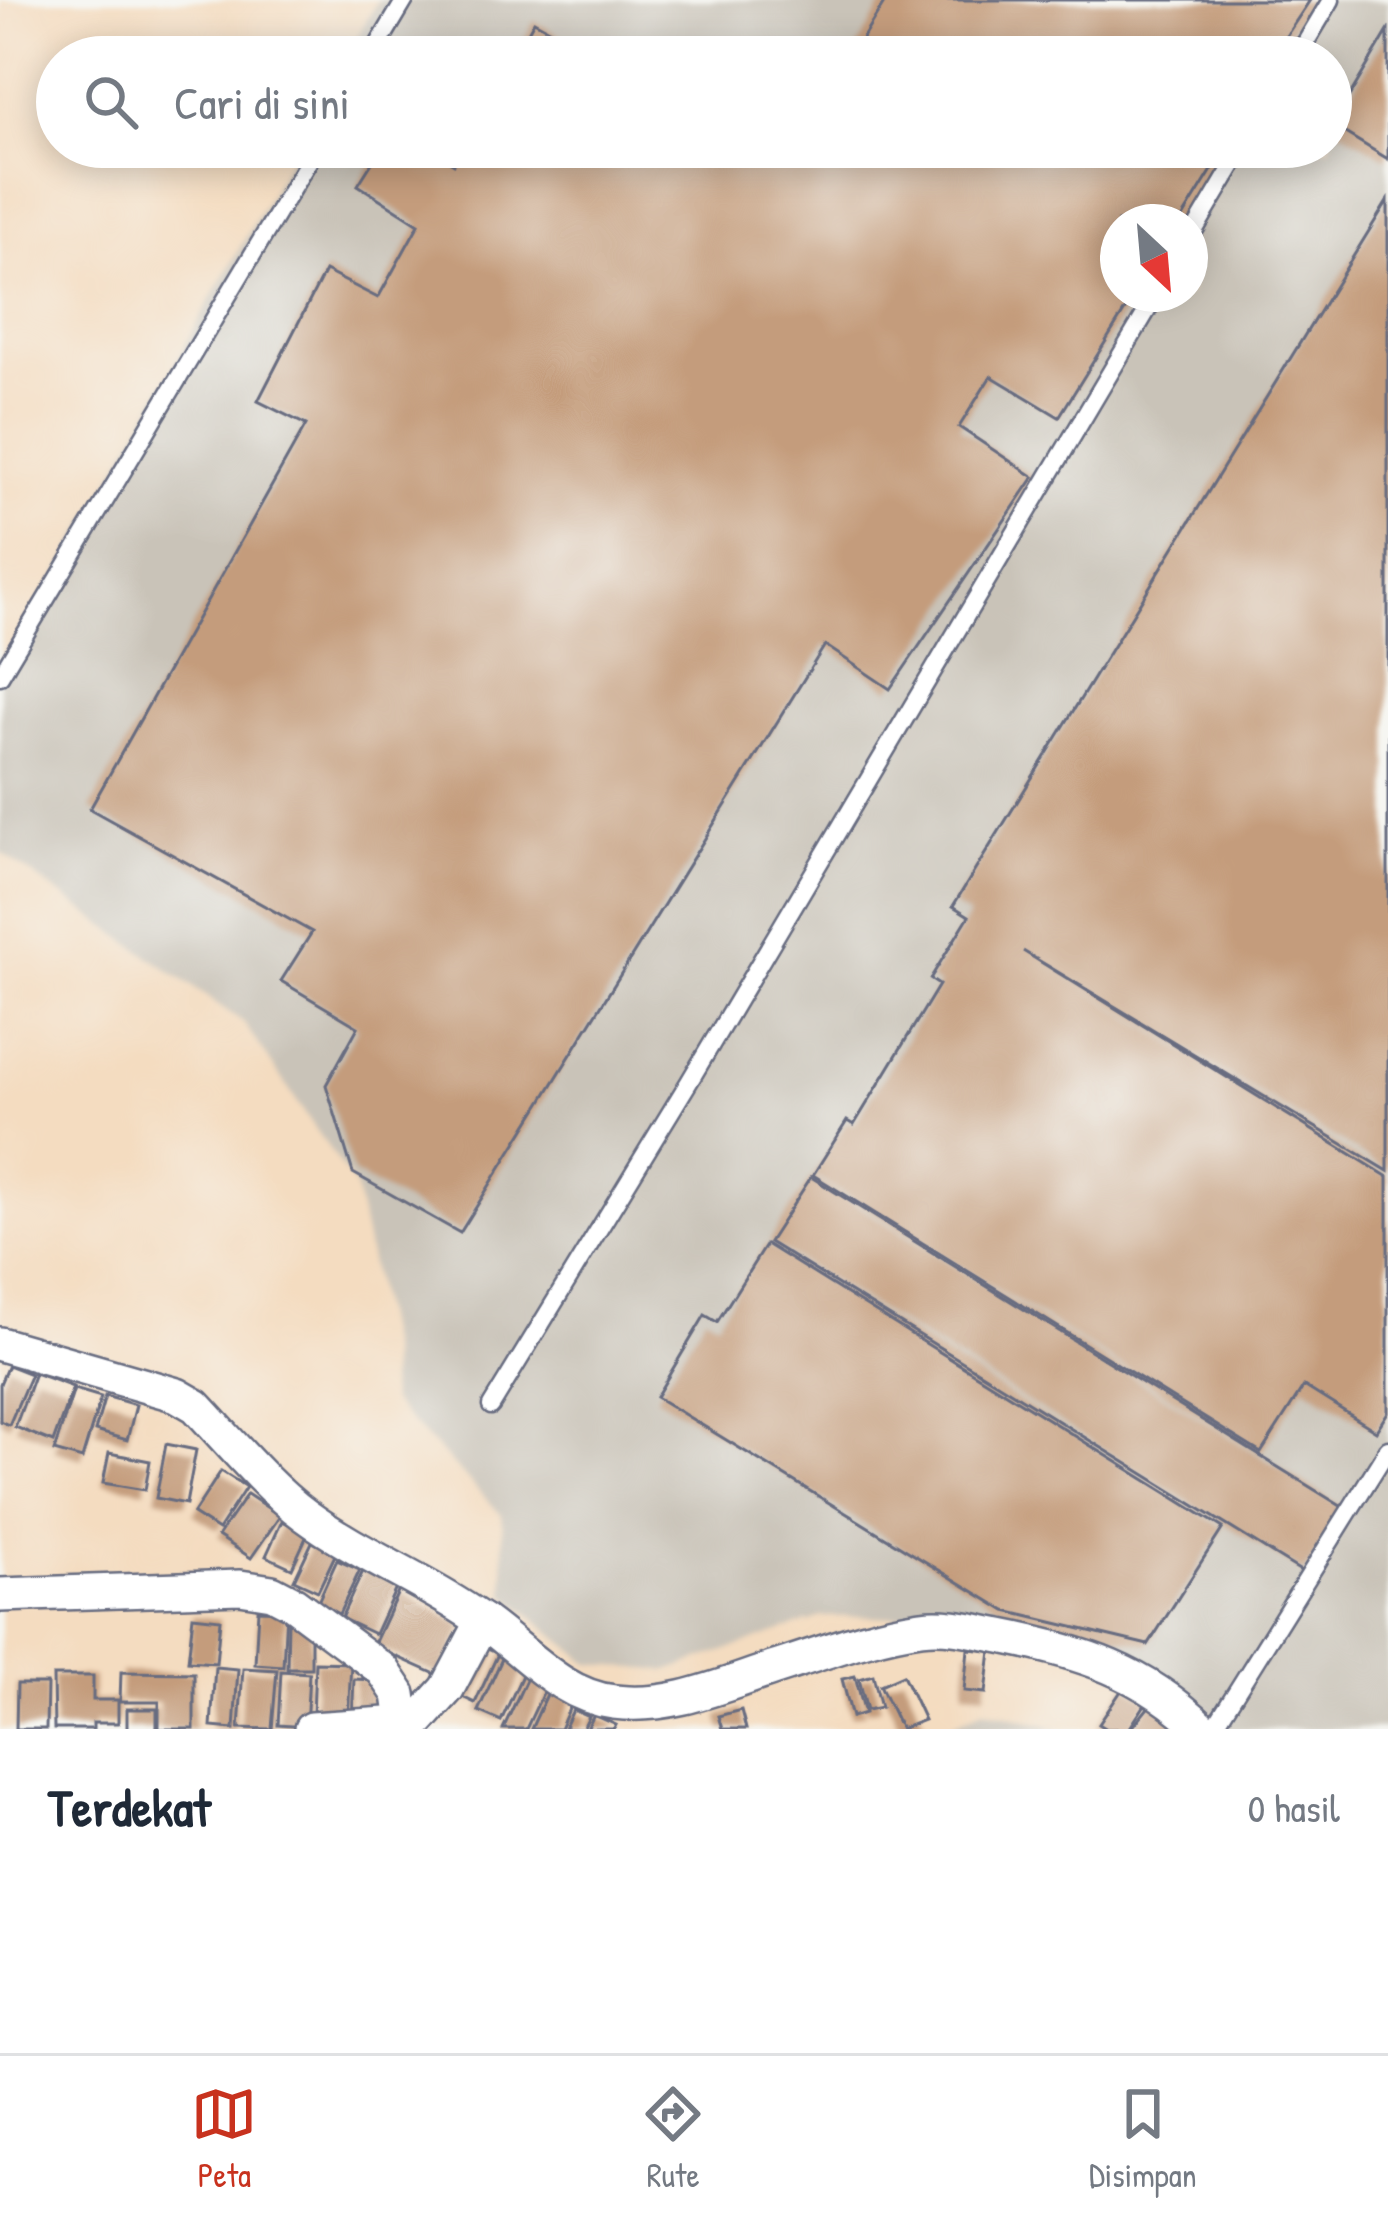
<!DOCTYPE html>
<html lang="id">
<style>
:root{--surface:#fff;--page:#f6f6f7;--text:#1f2937;--muted:#747a83;--line:#e0e1e3;--accent:#c8321e}
body{margin:0;font-family:"Patrick Hand",sans-serif;background:var(--page);color:var(--text)}
.compass{position:absolute;left:1100px;top:204px;width:108px;height:108px;border-radius:50%;background:var(--surface);box-shadow:0 6px 30px #0003;rotate:154deg}
.list{margin:0;padding:0;list-style:none}
h2{display:flex;justify-content:space-between;align-items:center;height:156px;margin:0;padding:0 48px;font-size:51px}
h2 small{font-size:39px;font-weight:400;color:var(--muted)}
.icon{flex:none;width:66px;height:66px;fill:none;stroke:currentColor;stroke-width:2;stroke-linecap:round;stroke-linejoin:round}
.map{position:relative;flex:none;width:1388px;height:1729px;overflow:hidden}
.search{position:absolute;background:var(--surface);box-shadow:0 6px 30px #0003;left:36px;right:36px;top:36px;height:132px;display:flex;align-items:center;gap:30px;box-sizing:border-box;padding:0 42px;border-radius:66px;color:var(--muted);font-size:45px}
.sheet{height:324px;background:var(--surface)}
nav{display:flex;justify-content:space-around;align-items:center;box-sizing:border-box;height:168px;border-top:3px solid var(--line);background:var(--surface);font-size:33px;color:var(--muted)}
nav a{display:grid;justify-items:center;gap:6px}
nav .on{color:var(--accent)}
.map>svg:first-child{display:block}
</style>
<div class="map">
<svg width="1388" height="1729" viewBox="0 0 1388 1729">
<rect width="100%" height="100%" fill="#f6f6f2"/>
<filter id="ink" filterUnits="userSpaceOnUse"><feTurbulence type="fractalNoise" baseFrequency=".00833" numOctaves="2"/><feDisplacementMap in="SourceGraphic" scale="24" xChannelSelector="R" yChannelSelector="G"/><feConvolveMatrix kernelMatrix="1 2 1 2 8 2 1 2 1" color-interpolation-filters="sRGB"/></filter>
<filter id="wash" filterUnits="userSpaceOnUse"><feTurbulence type="fractalNoise" baseFrequency=".004" numOctaves="4" result="noise"/><feDisplacementMap in="SourceGraphic" scale="48" xChannelSelector="R" yChannelSelector="G"/><feGaussianBlur stdDeviation="2.7" result="paint"/><feColorMatrix in="noise" values="0 0 0 0 0 0 0 0 0 0 0 0 0 0 0 0 0 1.4 0 .05"/><feComposite in="paint" operator="in"/></filter>
<g filter="url(#wash)">
<rect width="100%" height="100%" fill="#f4dcc0"/>
<!-- industrial -->
<g fill="#c9c3b8" fill-rule="evenodd">
<path d="M378,0H1388V1729H1225L1132,1669L963,1616L821,1617L668,1671L590,1664L505,1594L502,1515L390,1401L388,1348L355,1187L243,1022L0,852V678L296,147H1331V57H346ZM1118,222H1190V294H1118Z"/>
<polygon points="984,1709 1060,1729 943,1729"/>
</g>
<g id="blocks">
<!-- building -->
<g fill="#c49c7b">
<polygon points="886,0 1310,0 1272,57 1230,57 1200,37 1187,57 851,57"/>
<polygon points="534,21 599,57 514,57"/>
<polygon points="1388,31 1388,159 1332,125"/>
<polygon points="382,147 426,147 454,164 463,147 761,147 787,161 795,147 1193,147 1217,162 1180,222 1118,222 1118,294 1135,294 1059,417 991,376 959,427 1034,477 890,689 825,645 460,1233 353,1173 326,1085 358,1027 281,981 312,932 90,809 306,425 258,401 325,271 378,298 419,224 358,185"/>
<polygon points="1388,200 1388,1171 1023,951 1388,1177 1388,1412 1376,1431 1304,1386 1261,1453 813,1175 847,1121 854,1125 939,985 930,979 969,916 953,906"/>
<polygon points="811,1177 1344,1508 1304,1573 769,1242"/>
<polygon points="766,1244 1223,1528 1148,1645 1006,1611 656,1397 705,1315 717,1322"/>
<polygon points="8,1365 31,1374 9,1425 0,1421 0,1384"/>
<polygon points="35,1373 73,1387 53,1442 15,1427"/>
<polygon points="74,1389 101,1397 82,1459 54,1451"/>
<polygon points="105,1396 136,1405 127,1440 95,1431"/>
<polygon points="166,1444 196,1450 186,1504 156,1498"/>
<polygon points="109,1453 150,1461 145,1490 103,1483"/>
<polygon points="221,1471 246,1487 218,1530 193,1514"/>
<polygon points="247,1494 280,1516 251,1558 218,1536"/>
<polygon points="282,1521 308,1533 292,1568 266,1556"/>
<polygon points="312,1542 336,1553 318,1591 294,1580"/>
<polygon points="337,1560 360,1570 339,1614 317,1604"/>
<polygon points="364,1569 398,1584 375,1634 341,1618"/>
<polygon points="399,1590 464,1626 440,1676 373,1646"/>
<polygon points="258,1610 286,1611 283,1666 255,1664"/>
<polygon points="193,1616 220,1619 216,1663 188,1661"/>
<polygon points="288,1620 311,1620 311,1668 287,1668"/>
<polygon points="475,1643 498,1654 475,1703 452,1692"/>
<polygon points="968,1649 991,1651 986,1693 964,1691"/>
<polygon points="506,1650 529,1660 501,1721 478,1711"/>
<polygon points="315,1662 351,1663 348,1718 313,1716"/>
<polygon points="215,1667 238,1669 234,1729 211,1727"/>
<polygon points="243,1668 277,1670 272,1729 239,1728"/>
<polygon points="281,1671 309,1673 306,1727 278,1725"/>
<polygon points="530,1671 549,1680 526,1729 503,1729"/>
<polygon points="121,1672 194,1673 194,1729 159,1729 159,1702 120,1702"/>
<polygon points="873,1675 881,1707 867,1710 859,1679"/>
<polygon points="903,1675 924,1720 901,1729 880,1685"/>
<polygon points="53,1676 93,1676 93,1700 118,1700 118,1723 93,1723 93,1729 54,1729"/>
<polygon points="855,1676 865,1713 852,1717 842,1679"/>
<polygon points="354,1679 392,1681 390,1723 352,1721"/>
<polygon points="17,1684 47,1684 46,1729 16,1729"/>
<polygon points="1125,1685 1148,1700 1129,1729 1107,1729 1099,1724"/>
<polygon points="549,1690 573,1700 560,1729 531,1729"/>
<polygon points="1159,1694 1183,1713 1170,1729 1131,1729"/>
<rect x="127" y="1709" width="30" height="20"/>
<polygon points="573,1710 589,1717 583,1729 564,1729"/>
<polygon points="741,1710 746,1729 722,1729 718,1716"/>
<polygon points="594,1715 616,1725 614,1729 587,1729"/>
</g>
</g>
</g>
<g filter="url(#ink)">
<use href="#blocks" fill-opacity="0" stroke="#676c80" stroke-width="3"/>
<g fill="none" stroke-linecap="round" stroke-linejoin="round">
<defs>
<g id="service">
<polyline points="371,57 405,0"/>
<polyline points="1297,57 1331,0"/>
<polyline points="1190,238 1244,147"/>
<polyline points="0,676 317,147"/>
<polyline points="491,1406 689,1082 1157,294"/>
<polyline points="1213,1729 1388,1449"/>
</g>
<g id="minor">
<path d="M0,1344L177,1395L196,1406C228,1440 268,1488 305,1515C361,1556 428,1582 484,1622C525,1651 561,1696 614,1702C669,1709 721,1686 772,1669C820,1654 870,1634 921,1627C947,1623 975,1631 1001,1636C1082,1652 1143,1671 1203,1729"/>
<polyline points="0,1595 240,1587 272,1592 293,1603 383,1670 399,1694 404,1729"/>
<polyline points="311,1729 417,1722 447,1689 483,1621"/>
</g>
</defs>
<!-- service casing -->
<use href="#service" stroke="#676c80" stroke-width="21"/>
<!-- minor casing -->
<use href="#minor" stroke="#676c80" stroke-width="38"/>
<!-- service -->
<use href="#service" stroke="#fff" stroke-width="16"/>
<!-- minor -->
<use href="#minor" stroke="#fff" stroke-width="33"/>
</g>
</g>
</svg>
<svg class="compass" viewBox="-18 -18 36 36"><path d="M0-13l5 13h-10z" fill="#e53935"/><path d="M0 13l5-13h-10z" fill="#747a83"/></svg>
<div class="search"><svg class="icon" aria-label="search" viewBox="0 0 24 24"><circle cx="10" cy="10" r="6"/><path d="M15 15l6 6"/></svg>Cari di sini</div>
</div>
<section class="sheet">
<h2>Terdekat<small>0 hasil</small></h2>
<ul class="list">
</ul>
</section>
<nav>
<a class="on"><svg class="icon" aria-label="map" viewBox="0 0 24 24"><path d="M3 6l6-2 6 2 6-2v14l-6 2-6-2-6 2zM9 4v14M15 6v14"/></svg>Peta</a>
<a><svg class="icon" aria-label="directions" viewBox="0 0 24 24"><path d="M12 3l9 9-9 9-9-9zM9 14v-3h6M13 9l2 2-2 2"/></svg>Rute</a>
<a><svg class="icon" aria-label="saved" viewBox="0 0 24 24"><path d="M7 4h10v16l-5-4-5 4z"/></svg>Disimpan</a>
</nav>
